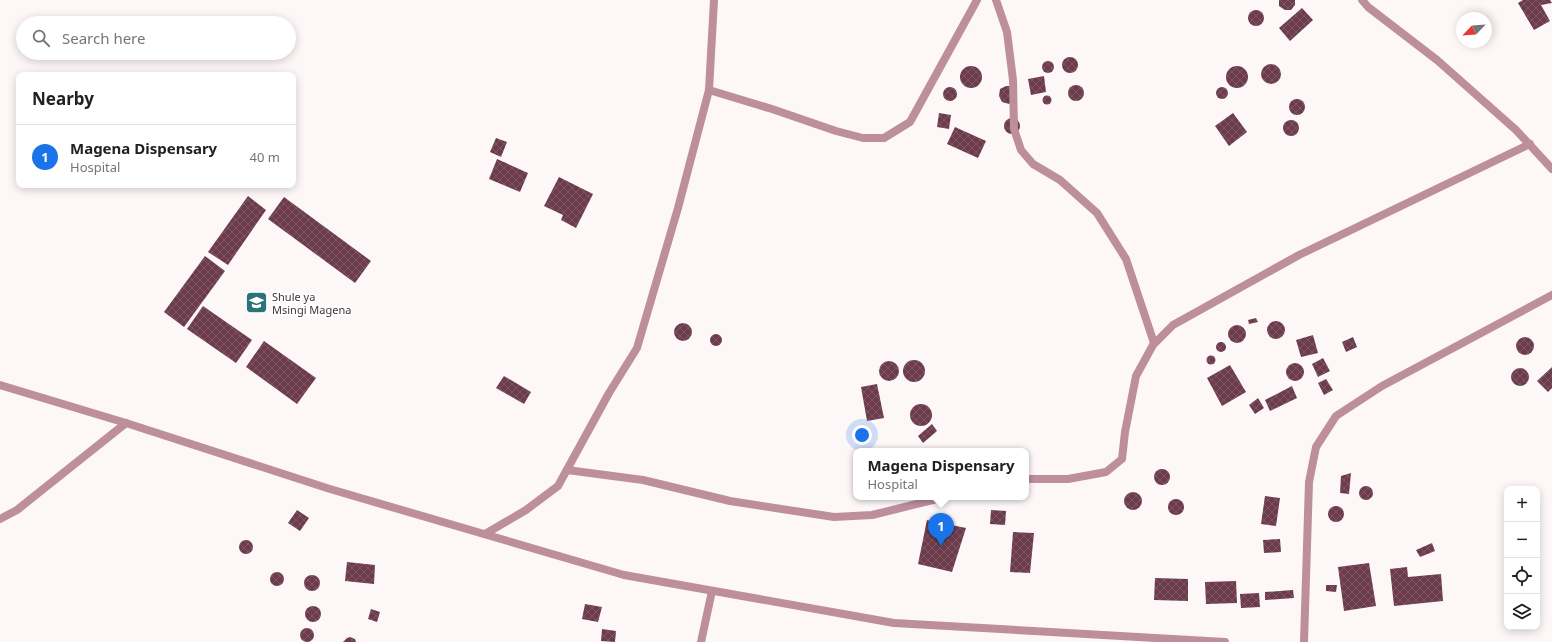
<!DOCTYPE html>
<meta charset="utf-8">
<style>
:root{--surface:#fff;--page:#f2f2f2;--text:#202124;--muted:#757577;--line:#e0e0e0;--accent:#1a73e8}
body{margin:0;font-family:"Noto Sans",sans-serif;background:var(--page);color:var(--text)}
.controls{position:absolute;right:12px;bottom:12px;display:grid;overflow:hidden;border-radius:8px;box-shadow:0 2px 10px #0003}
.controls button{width:36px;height:36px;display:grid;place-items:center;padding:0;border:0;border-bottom:1px solid var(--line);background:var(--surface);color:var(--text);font:20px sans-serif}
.compass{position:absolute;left:1456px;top:12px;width:36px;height:36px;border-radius:50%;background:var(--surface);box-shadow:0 2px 10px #0003;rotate:245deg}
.you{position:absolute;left:862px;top:435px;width:14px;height:14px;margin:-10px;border:3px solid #fff;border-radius:50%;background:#1a73e8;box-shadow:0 0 0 6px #1a73e833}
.badge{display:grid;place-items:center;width:26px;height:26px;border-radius:50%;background:var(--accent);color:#fff;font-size:13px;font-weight:700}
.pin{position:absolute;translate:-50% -33px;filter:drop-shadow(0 1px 2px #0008)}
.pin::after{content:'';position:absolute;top:21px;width:14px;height:12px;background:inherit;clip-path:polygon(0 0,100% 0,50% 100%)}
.popup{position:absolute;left:853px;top:448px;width:176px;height:52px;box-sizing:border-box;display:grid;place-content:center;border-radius:8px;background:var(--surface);filter:drop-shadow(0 1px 3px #0005);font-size:13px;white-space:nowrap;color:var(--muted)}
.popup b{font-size:15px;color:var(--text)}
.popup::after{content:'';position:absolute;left:50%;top:100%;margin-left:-8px;border:8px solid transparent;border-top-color:var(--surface)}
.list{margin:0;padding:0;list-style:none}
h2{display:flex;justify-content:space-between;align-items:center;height:52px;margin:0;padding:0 16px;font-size:17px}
h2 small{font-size:13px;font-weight:400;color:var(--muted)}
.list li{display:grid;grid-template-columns:26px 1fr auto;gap:12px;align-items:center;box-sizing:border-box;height:64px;padding:0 16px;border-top:1px solid var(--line)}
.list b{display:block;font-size:15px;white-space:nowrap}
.list p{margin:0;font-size:13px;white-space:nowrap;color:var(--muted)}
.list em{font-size:13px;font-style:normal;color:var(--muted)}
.icon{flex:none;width:22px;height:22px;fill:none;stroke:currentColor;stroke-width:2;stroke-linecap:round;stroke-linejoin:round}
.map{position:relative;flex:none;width:1552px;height:642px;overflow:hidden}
.search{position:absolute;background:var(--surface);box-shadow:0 2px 10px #0003;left:16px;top:16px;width:280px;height:44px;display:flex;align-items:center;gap:10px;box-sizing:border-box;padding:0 14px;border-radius:22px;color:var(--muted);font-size:15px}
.panel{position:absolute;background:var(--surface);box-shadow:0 2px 10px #0003;left:16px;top:72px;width:280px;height:116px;border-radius:8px}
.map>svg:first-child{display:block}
</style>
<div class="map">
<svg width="1552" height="642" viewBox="0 0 1552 642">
<defs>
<pattern id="building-cross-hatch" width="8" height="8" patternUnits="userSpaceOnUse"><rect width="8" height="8" fill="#6c3c4c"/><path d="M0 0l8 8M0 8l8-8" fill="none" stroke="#7e5764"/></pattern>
</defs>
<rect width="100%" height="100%" fill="#fdf7f8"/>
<!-- building -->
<g fill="url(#building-cross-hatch)">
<polygon points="1279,0 1295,0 1295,5 1291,10 1285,10 1279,6"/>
<polygon points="1523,0 1550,0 1552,3 1541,5 1550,21 1534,30 1518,3"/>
<polygon points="1302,8 1313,20 1290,41 1279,28"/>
<circle cx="1256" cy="18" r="8"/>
<circle cx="1070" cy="65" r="8"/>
<circle cx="1048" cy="67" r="6"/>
<circle cx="1271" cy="74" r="10"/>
<circle cx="971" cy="77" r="11"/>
<circle cx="1237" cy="77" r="11"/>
<polygon points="1044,76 1046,92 1031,95 1028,79"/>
<circle cx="1076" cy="93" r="8"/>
<polygon points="1006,86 1010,86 1013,102 1009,104 1002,102 999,96 1000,89"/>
<circle cx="1222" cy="93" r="6"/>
<circle cx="950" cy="94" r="7"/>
<circle cx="1047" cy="100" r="4.5"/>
<circle cx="1297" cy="107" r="8"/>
<polygon points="939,113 951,115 949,129 937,127"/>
<polygon points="1233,113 1247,132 1229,146 1215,126"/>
<circle cx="1012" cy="126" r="8"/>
<circle cx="1291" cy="128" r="8"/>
<polygon points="955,127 986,141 978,158 947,144"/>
<polygon points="496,138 507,142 501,157 490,152"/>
<polygon points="497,159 528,173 520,192 489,179"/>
<polygon points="559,177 593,194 576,228 561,220 563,215 544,206"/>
<polygon points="248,196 266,210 228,265 208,252"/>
<polygon points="284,197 371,261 355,283 268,219"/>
<polygon points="205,256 225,271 184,327 164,312"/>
<polygon points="203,306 252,340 236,363 187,329"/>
<polygon points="1256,318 1258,322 1249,324 1248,320"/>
<circle cx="1276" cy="330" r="9"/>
<circle cx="683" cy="332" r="9"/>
<circle cx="1237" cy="334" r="9"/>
<circle cx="716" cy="340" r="6"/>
<polygon points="1313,335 1318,353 1301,357 1296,340"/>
<polygon points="1353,337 1357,347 1346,352 1342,342"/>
<circle cx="1525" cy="346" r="9"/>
<polygon points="264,341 316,378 297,404 246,367"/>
<circle cx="1221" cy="347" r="5"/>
<circle cx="1211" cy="360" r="4.5"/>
<polygon points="1323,358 1330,371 1318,377 1312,364"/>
<circle cx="914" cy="371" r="11"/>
<circle cx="889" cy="371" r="10"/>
<circle cx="1295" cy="372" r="9"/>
<polygon points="1230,365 1246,392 1222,406 1207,378"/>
<polygon points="1552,367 1552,388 1548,392 1537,381"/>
<circle cx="1520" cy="377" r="9"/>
<polygon points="504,376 531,392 524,404 496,388"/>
<polygon points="1326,379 1333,390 1324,395 1318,383"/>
<polygon points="877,384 884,418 867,421 861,387"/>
<polygon points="1292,386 1297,398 1270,411 1265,400"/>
<polygon points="1258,398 1264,408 1255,414 1249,405"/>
<circle cx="921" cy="415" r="11"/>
<polygon points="932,424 937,431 923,443 918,436"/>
<circle cx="1162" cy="477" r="8"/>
<polygon points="1351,473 1349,494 1340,493 1341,476"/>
<circle cx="1366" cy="493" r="7"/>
<circle cx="1133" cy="501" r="9"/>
<polygon points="1265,496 1280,498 1276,526 1261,524"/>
<circle cx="1176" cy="507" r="8"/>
<circle cx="1336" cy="514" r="8"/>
<polygon points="297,510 309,518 300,531 288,523"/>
<polygon points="991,510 1006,511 1005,525 990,524"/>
<polygon points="927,520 966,528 952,572 918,564"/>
<polygon points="1013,532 1034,533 1030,573 1010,572"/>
<polygon points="1280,539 1281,552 1264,553 1263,540"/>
<circle cx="246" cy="547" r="7"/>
<polygon points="1432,543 1435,551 1420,557 1416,550"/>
<polygon points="347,562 375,565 374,584 345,581"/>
<polygon points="1369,563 1376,606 1344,611 1338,567"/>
<polygon points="1407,567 1408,577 1441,574 1443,601 1394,606 1390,569"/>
<circle cx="277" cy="579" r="7"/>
<circle cx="312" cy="583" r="8"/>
<polygon points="1155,578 1188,579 1188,601 1154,600"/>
<polygon points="1236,581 1237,603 1206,604 1205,582"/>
<polygon points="1326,585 1337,585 1336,592 1326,591"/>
<polygon points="1293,590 1294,598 1265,600 1265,592"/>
<polygon points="1259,593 1260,607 1241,608 1240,594"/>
<polygon points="585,604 602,607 598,622 582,619"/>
<circle cx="313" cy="614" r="8"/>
<polygon points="371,609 380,612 377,622 368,619"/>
<circle cx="307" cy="635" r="7"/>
<polygon points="602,629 616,631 615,642 601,641"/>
<polygon points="350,637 355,639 356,642 343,642 347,638"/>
</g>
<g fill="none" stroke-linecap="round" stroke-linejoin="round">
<!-- minor -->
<g stroke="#bd8f9d" stroke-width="8">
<polyline points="996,0 1007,32 1013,80 1014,129 1021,150 1033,164 1060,180 1097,213 1126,259 1154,343"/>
<polyline points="1362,0 1368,7 1437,60 1516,130 1552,169"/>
<polyline points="709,90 772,109 836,131 863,138 884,138 910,122 977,0"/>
<polyline points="0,385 126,423"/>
<polyline points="567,470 643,480 730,501 834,517 872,515 945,497"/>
<polyline points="1026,479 1068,479 1106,472 1122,459 1125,432 1136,376 1153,345 1173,325 1299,255 1530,144"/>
<polyline points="0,519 17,510 126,423"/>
<polyline points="485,534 526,510 558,486 609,393 637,348 678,208 709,90 714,0"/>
<polyline points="701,642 712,591"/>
<polyline points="1304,642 1309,482 1316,447 1336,416 1382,386 1552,295"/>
</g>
<!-- tertiary -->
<polyline stroke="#bd8f9d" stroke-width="8" points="126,423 330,489 624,575 894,623 1225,642"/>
</g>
<!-- icons -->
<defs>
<symbol id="school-square" viewBox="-11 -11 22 22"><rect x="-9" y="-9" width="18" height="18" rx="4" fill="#297379" stroke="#fff"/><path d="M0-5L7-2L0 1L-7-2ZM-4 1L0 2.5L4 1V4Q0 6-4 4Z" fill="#fff"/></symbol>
</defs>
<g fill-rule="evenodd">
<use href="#school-square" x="244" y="290" width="25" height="25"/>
</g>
<g text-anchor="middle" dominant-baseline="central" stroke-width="4" stroke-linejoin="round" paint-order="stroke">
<!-- poi labels -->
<g font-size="11" fill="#3e3739" stroke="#fff" text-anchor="start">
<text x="272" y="296">Shule ya<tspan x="272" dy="13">Msingi Magena</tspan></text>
</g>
</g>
</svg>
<div class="controls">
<button>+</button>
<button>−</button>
<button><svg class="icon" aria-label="locate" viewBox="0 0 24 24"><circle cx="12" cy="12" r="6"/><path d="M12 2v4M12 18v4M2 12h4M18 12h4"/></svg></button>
<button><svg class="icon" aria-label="layers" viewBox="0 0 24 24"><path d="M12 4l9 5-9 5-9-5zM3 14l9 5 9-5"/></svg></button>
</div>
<svg class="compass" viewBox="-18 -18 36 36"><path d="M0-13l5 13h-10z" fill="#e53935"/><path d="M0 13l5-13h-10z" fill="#757577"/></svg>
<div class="you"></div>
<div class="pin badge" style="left:941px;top:546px">1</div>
<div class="popup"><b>Magena Dispensary</b>Hospital</div>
<div class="search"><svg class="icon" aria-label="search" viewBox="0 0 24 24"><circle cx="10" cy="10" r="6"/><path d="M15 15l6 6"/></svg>Search here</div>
<section class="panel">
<h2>Nearby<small></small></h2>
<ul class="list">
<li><span class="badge">1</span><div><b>Magena Dispensary</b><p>Hospital</p></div><em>40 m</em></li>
</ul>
</section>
</div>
